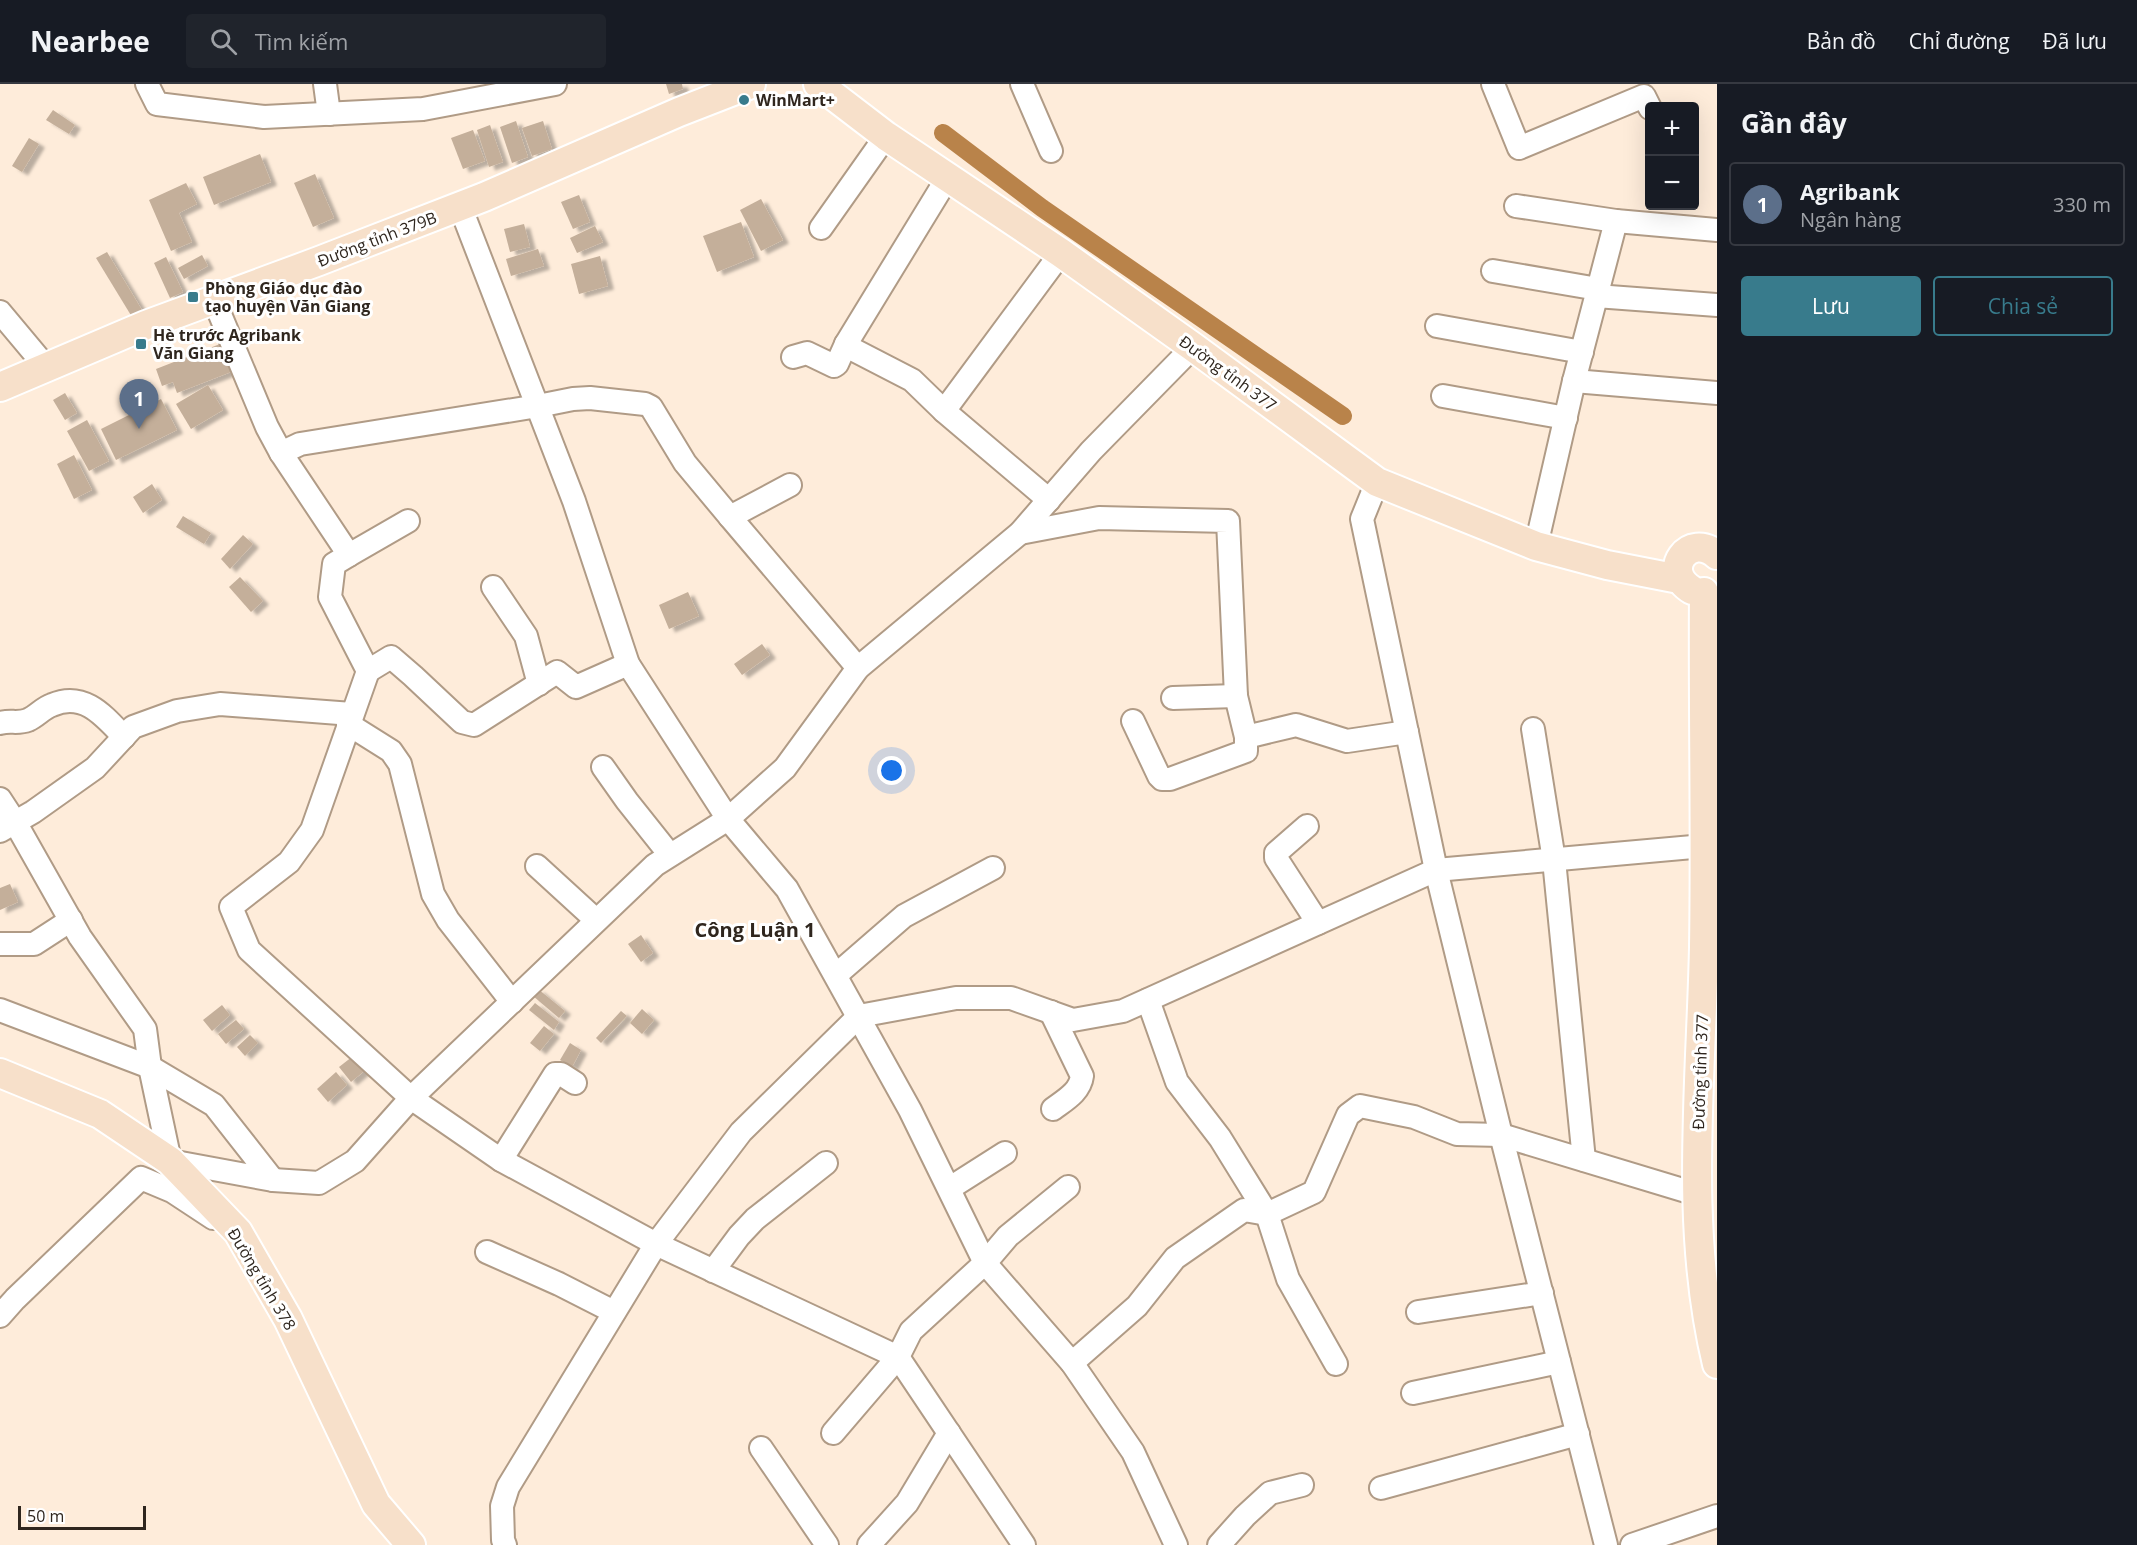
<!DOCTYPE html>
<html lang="vi">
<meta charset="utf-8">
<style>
:root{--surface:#171b24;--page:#20242c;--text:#f1f3f6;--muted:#9ea1a6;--line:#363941;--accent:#387b8c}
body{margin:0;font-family:"Open Sans",sans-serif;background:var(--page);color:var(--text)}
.controls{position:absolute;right:18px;top:18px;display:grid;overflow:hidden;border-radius:6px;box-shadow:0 6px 24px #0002}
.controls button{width:54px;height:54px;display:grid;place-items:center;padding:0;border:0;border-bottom:2px solid var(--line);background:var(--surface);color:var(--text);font:30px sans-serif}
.scale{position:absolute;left:18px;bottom:15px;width:128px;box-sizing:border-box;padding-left:6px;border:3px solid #2f261e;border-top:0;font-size:16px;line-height:21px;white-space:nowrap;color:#2f261e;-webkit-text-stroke:4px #fff;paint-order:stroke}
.you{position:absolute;left:892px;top:687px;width:21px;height:21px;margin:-15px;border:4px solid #fff;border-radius:50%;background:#1a73e8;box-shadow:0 0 0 9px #1a73e833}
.badge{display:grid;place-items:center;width:39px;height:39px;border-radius:50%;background:var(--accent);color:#fff;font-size:20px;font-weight:700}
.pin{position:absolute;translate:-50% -50px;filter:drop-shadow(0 2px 3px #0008)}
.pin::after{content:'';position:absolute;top:32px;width:21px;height:18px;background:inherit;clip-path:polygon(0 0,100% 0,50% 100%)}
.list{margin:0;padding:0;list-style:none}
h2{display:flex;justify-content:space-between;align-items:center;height:78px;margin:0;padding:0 24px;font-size:26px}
h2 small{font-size:20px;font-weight:400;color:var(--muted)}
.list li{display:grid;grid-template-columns:39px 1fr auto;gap:18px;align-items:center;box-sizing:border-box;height:84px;margin:0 12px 12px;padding:0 12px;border:2px solid var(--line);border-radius:6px}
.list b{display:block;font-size:22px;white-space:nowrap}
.list p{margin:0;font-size:20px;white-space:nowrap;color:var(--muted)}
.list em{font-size:20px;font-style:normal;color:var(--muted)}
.actions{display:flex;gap:12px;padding:18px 24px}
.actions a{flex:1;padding:14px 0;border:2px solid var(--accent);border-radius:6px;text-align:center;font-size:21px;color:var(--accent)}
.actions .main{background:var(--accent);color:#fff}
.icon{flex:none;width:33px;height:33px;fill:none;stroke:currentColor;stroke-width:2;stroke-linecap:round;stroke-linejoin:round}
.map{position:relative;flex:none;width:1717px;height:1461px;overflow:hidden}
header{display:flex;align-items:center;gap:36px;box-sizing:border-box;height:84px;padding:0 30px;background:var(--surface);border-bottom:2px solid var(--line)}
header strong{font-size:28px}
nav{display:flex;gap:33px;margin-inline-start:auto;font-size:21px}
.search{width:420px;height:54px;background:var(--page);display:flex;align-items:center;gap:15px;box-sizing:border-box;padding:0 21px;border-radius:6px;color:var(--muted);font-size:22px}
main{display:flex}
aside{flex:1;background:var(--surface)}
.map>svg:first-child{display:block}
</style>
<header>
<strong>Nearbee</strong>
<div class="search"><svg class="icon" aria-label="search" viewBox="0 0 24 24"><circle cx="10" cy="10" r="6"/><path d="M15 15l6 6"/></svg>Tìm kiếm</div>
<nav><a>Bản đồ</a><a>Chỉ đường</a><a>Đã lưu</a></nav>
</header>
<main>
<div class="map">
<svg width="1717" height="1461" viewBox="0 0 1717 1461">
<defs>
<filter id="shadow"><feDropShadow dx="6" dy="3.5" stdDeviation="1.5" flood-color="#0004"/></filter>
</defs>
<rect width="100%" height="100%" fill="#feecda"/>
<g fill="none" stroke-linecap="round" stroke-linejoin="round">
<!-- canal -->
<polyline stroke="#b9834a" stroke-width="18" points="943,49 1042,124 1343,332"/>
</g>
<!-- building -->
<g fill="#c4af9a" filter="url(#shadow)">
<polygon points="666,0 682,0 683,5 669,10"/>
<polygon points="53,26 75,41 69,50 46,36"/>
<polygon points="516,37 528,73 512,79 500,43"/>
<polygon points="543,37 552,65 532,72 522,44"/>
<polygon points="490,41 503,78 489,83 477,46"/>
<polygon points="473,46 485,77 463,85 451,54"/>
<polygon points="29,54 39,60 22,88 12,82"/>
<polygon points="260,70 271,98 214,121 203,93"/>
<polygon points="315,90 334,134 313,143 294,99"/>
<polygon points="186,99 197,120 179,129 192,158 171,167 149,116"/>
<polygon points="579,111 590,138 573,145 561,118"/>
<polygon points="761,115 783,156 761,167 740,126"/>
<polygon points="741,138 754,173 717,188 703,152"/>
<polygon points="524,140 530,163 510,168 504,145"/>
<polygon points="595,142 603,158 577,169 570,154"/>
<polygon points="538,165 544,182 511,192 506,175"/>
<polygon points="107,168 142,226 132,233 96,174"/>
<polygon points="202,171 208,182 184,195 178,184"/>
<polygon points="600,172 608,202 579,210 571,180"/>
<polygon points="166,173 183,208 170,214 154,179"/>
<polygon points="225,258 236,286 177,309 173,298 162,302 156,285"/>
<polygon points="208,301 223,326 191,345 176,320"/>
<polygon points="65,309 77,329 65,336 53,316"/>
<polygon points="161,315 177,346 116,376 101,345"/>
<polygon points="87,336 109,377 89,387 67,347"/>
<polygon points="74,371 92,406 74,415 57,380"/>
<polygon points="152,400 162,416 143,429 133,413"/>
<polygon points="183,432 211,449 204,460 176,443"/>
<polygon points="243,451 253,460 230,485 221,475"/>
<polygon points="240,493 263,517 251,528 229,503"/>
<polygon points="688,508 699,532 669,545 659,521"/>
<polygon points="762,560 770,571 742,591 734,580"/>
<polygon points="10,800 18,818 0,826 0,804"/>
<polygon points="641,851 653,869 641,878 628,860"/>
<polygon points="538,905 565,927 559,934 533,912"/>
<polygon points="535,919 559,938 554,946 529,926"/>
<polygon points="222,921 230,931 212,947 203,936"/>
<polygon points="642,925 654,936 642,950 630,939"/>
<polygon points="621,927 627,932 601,959 596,954"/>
<polygon points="236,936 244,945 226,960 218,950"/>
<polygon points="544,942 554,950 540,967 530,959"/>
<polygon points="250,951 258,959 245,972 237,963"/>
<polygon points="570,959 581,966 572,983 560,976"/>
<polygon points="357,969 369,983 351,998 339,983"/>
<polygon points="336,988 347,1001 328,1018 317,1005"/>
</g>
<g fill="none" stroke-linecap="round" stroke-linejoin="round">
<defs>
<g id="minor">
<polyline points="147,0 157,20 264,33 423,25 555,0"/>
<polyline points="325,0 329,30"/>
<polyline points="1022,0 1051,67"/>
<polyline points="1493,0 1519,64 1644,12 1650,24"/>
<polyline points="460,122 574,417 628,580 728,735 787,805 910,1026 985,1179 1072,1279 1133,1368 1176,1461"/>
<polyline points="1516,122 1616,137 1717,146"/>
<polyline points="821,144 886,52"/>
<polyline points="1493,187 1598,205"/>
<polyline points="1596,212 1717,221"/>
<polyline points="214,216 267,343 281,369 349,471 334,480 330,513 368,587 312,746 289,778 231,823 249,866 411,1014 501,1076 656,1160 898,1273 1024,1461"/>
<polyline points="0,228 46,283"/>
<polyline points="1437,242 1582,268"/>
<polyline points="846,260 850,264 912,296 944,327 1049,416"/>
<polyline points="793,273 807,269 834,282 837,280 846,260 948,93"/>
<polyline points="1574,297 1717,309"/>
<polyline points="1443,312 1566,334"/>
<polyline points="944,327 1061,169"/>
<polyline points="281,369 300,360 538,322 573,315 590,314 645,320 651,323 685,379 730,433"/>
<polyline points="1377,398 1362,435 1436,786 1501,1051 1606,1461"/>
<polyline points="790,401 730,433 858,584"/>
<polyline points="1020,449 1099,434 1228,437 1236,612 1246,653 1246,667 1170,695 1162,695 1159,692 1133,637"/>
<polyline points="1536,462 1574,297 1616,137"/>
<polyline points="349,471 408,437"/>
<polyline points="493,503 526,552 539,600"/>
<polyline points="368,587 391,573 413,592 462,638 474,641 557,588 576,603 628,580"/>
<polyline points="1173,614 1236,612"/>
<path d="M0,639C10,636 18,640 28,636C37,632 43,624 52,621C84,607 104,632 124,653"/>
<polyline points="348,640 391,667 400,680 433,810 448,836 512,918"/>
<polyline points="1533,645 1554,776 1584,1076"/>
<polyline points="1246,653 1296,641 1347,657 1407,648"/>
<polyline points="603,683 627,717 670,771"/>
<polyline points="0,715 15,738 80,853 145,945 150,983 170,1077 273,1096 319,1099 355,1077 411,1014 655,781 728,735 785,684 858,584 1020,449 1091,367 1193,263"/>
<polyline points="1307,742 1276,769 1276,774 1318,839"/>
<polyline points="0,747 33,728 95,684 133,643 177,627 220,620 352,630"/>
<polyline points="537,782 596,836"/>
<polyline points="0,860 34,860 71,836"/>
<polyline points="836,891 904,832 993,784"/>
<polyline points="1148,916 1177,998 1220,1054 1267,1130 1288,1195 1336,1280"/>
<polyline points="0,926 150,983 214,1021 273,1096"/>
<path d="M1051,928L1082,992C1080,1008 1065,1016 1053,1025"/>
<polyline points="501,1076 555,990 561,990 575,999"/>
<polyline points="950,1104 1005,1069"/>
<polyline points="487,1168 559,1200 614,1228"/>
<polyline points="713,1187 739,1152 755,1135 826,1079"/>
<polyline points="1418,1228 1542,1209"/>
<polyline points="0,1232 15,1215 141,1094 172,1107 213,1134"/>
<polyline points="1072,1279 1137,1222 1175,1174 1244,1126 1267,1130 1314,1108 1348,1031 1360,1022 1414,1033 1457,1050 1501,1051 1696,1110"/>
<polyline points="1413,1309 1559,1278"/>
<polyline points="833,1349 898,1273 911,1247 985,1179 1008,1152 1068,1103"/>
<polyline points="761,1364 827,1461"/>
<polyline points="1381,1404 1578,1350"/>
<polyline points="505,1461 503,1456 502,1422 508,1403 656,1160 741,1048 859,932 956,914 1011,914 1073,936 1123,927 1436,786 1704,762"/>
<polyline points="869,1461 907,1419 949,1349"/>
<polyline points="1219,1461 1245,1432 1270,1409 1302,1401"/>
<polyline points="1632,1461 1717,1432"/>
</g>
<g id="major">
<polyline points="818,0 886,52 1061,169 1193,263 1377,398 1536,462 1607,481 1679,495"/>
<polyline points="0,303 146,241 319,177 484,113 679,28 751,0"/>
<path d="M1692,506C1660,487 1689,447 1717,471"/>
<path d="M1704,508C1703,626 1706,744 1704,863C1701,1002 1684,1143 1717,1280"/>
<polyline points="0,989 100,1030 170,1077 238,1148 288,1235 376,1420 411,1461"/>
</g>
</defs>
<!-- minor casing -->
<use href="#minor" stroke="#b09b86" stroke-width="26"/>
<!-- major casing -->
<use href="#major" stroke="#fff" stroke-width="32"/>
<!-- minor -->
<use href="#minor" stroke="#fff" stroke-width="22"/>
<!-- major -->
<use href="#major" stroke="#f7e0ca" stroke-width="28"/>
</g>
<!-- markers -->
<g fill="#387b8c" stroke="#fff" stroke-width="2">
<circle cx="744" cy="16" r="6"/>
<rect x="187" y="207" width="12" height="12" rx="3"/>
<rect x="135" y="254" width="12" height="12" rx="3"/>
</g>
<g text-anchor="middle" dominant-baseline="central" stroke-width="6" stroke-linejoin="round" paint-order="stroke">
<!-- poi labels -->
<g font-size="16" font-weight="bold" fill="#2f261e" stroke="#fff" text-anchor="start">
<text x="756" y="16">WinMart+</text>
<text x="205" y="204">Phòng Giáo dục đào<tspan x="205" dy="18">tạo huyện Văn Giang</tspan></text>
<text x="153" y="251">Hè trước Agribank<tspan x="153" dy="18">Văn Giang</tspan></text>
</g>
<!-- street labels -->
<g font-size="16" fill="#2f261e" stroke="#fff">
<text transform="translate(377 155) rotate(-21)">Đường tỉnh 379B</text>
<text transform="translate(1228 289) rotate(36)">Đường tỉnh 377</text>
<text transform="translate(1700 988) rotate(-88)">Đường tỉnh 377</text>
<text transform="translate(262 1195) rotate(59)">Đường tỉnh 378</text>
</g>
<!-- quarter labels -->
<g font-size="20" font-weight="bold" fill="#2f261e" stroke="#fff">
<text x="755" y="845">Công Luận 1</text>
</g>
</g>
</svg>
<div class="controls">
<button>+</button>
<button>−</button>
</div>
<div class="scale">50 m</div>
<div class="you"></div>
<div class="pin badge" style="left:139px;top:345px;background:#5c6f8a">1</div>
</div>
<aside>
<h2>Gần đây<small></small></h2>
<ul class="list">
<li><span class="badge" style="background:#5c6f8a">1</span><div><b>Agribank</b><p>Ngân hàng</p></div><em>330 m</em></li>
</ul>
<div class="actions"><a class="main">Lưu</a><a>Chia sẻ</a></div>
</aside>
</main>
